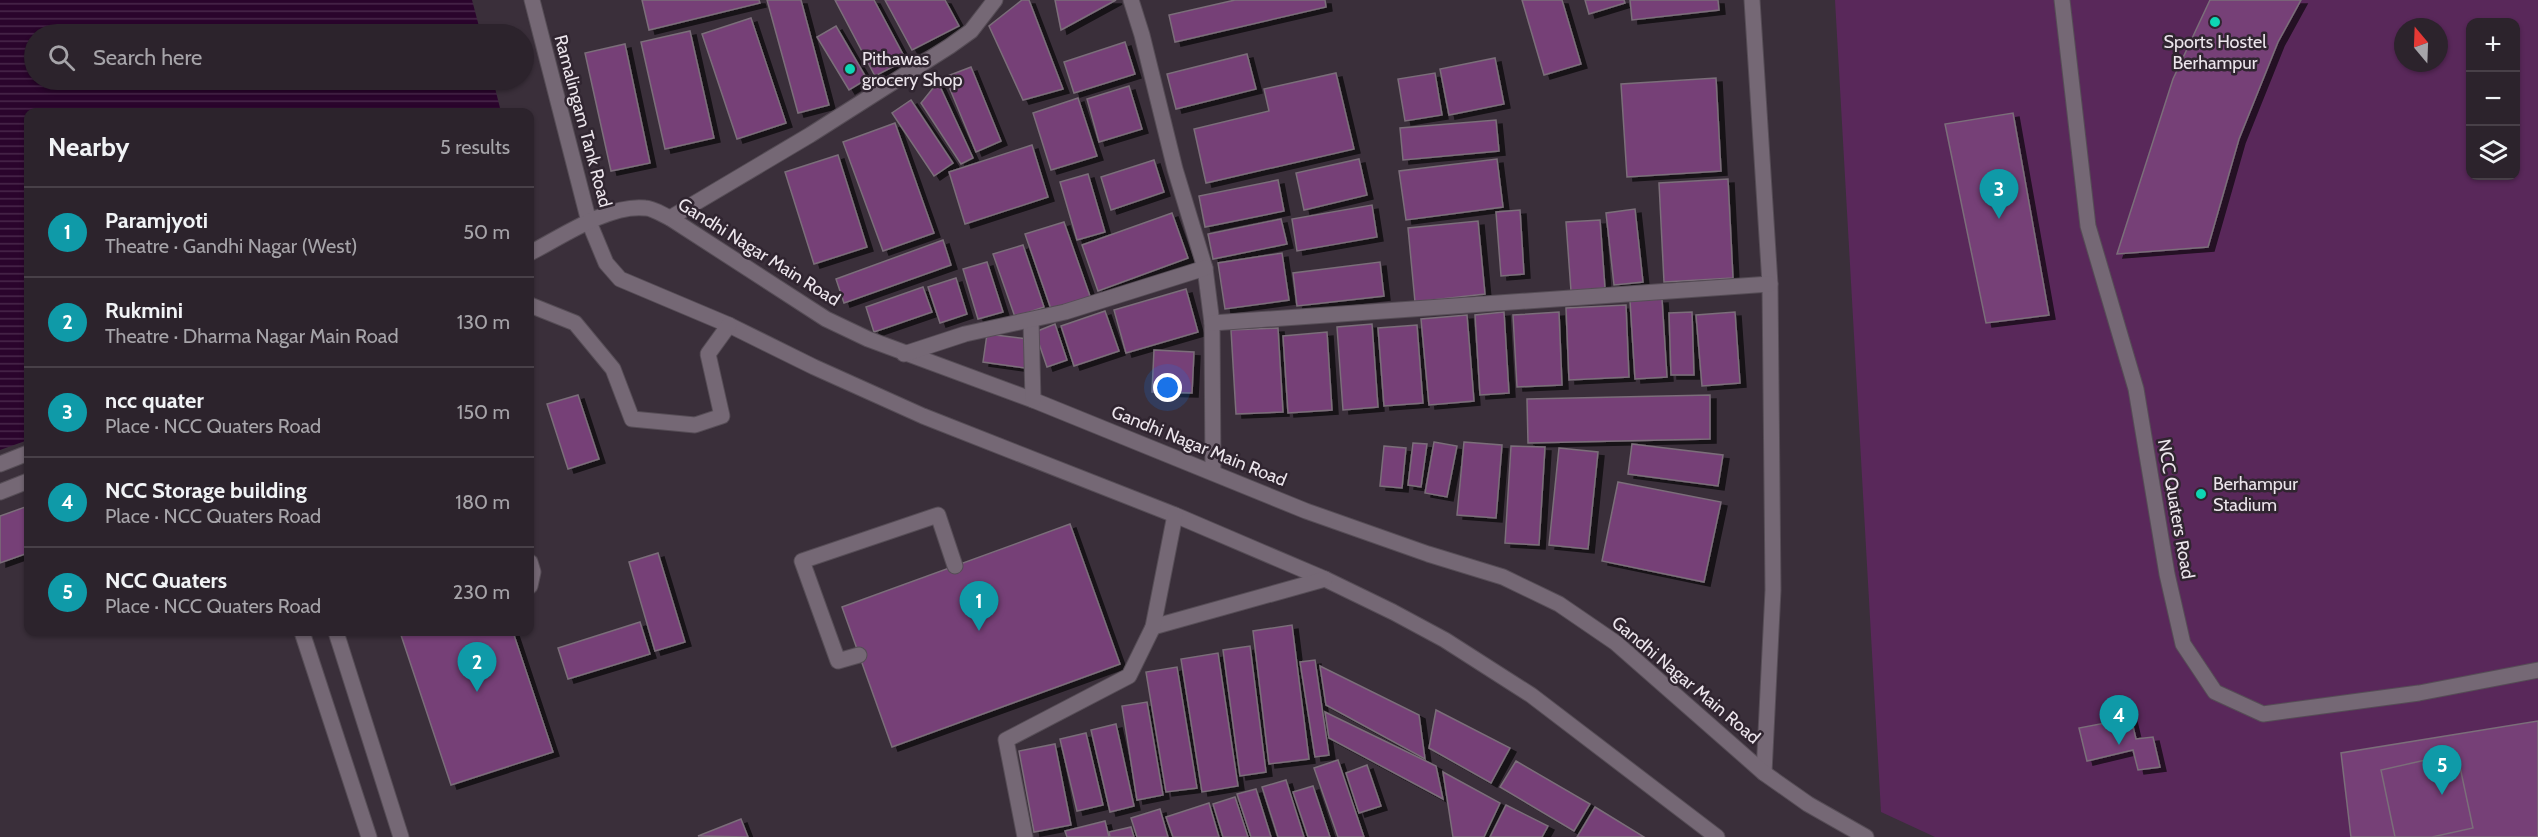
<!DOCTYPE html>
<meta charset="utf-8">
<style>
:root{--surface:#2c232c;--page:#382f38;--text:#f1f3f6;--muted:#a6a4a9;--line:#484048;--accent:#0ed5b4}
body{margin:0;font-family:Cabin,sans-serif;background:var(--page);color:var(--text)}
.controls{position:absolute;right:18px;top:18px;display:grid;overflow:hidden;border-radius:12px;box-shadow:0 2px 4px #0004}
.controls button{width:54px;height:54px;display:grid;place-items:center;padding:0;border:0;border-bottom:2px solid var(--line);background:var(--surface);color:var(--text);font:30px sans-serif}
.compass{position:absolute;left:2394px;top:18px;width:54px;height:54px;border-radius:50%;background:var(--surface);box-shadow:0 2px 4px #0004;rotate:341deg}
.you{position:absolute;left:1168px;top:388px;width:21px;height:21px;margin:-15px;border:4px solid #fff;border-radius:50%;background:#1a73e8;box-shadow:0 0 0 9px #1a73e833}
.badge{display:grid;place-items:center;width:39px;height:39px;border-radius:50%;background:var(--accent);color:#fff;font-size:20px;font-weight:700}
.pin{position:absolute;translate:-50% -50px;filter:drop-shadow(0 2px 3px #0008)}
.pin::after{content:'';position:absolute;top:32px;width:21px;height:18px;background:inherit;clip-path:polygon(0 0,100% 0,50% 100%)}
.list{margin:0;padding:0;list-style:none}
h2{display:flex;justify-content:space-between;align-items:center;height:78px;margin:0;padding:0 24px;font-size:26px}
h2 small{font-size:20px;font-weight:400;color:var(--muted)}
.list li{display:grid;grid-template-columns:39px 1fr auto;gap:18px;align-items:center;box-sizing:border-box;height:90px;padding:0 24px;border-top:2px solid var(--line)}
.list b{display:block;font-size:22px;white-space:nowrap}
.list p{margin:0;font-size:20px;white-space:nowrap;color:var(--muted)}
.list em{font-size:20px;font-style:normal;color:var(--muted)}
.icon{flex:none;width:33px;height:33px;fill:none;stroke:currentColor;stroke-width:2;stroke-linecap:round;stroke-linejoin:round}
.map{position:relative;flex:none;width:2538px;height:837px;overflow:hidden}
.search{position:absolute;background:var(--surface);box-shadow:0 2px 4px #0004;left:24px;top:24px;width:510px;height:66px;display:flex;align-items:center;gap:15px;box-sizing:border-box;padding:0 21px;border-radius:33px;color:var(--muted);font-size:22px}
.panel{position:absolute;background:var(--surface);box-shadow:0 2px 4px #0004;left:24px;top:108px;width:510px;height:528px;border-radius:12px}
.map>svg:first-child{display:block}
</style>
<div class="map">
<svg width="2538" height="837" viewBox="0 0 2538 837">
<defs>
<pattern id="water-rules" width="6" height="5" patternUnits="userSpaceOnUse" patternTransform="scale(1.5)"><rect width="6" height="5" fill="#2a042c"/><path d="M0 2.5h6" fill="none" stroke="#49284b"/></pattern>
<filter id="shadow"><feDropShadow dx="6" dy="4" stdDeviation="0" flood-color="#0009"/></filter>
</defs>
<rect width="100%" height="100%" fill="#3a2f3a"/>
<!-- pitch -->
<path fill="#59285a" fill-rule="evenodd" d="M1835,0H2538V837H1935L1881,812ZM2470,22H2516V176H2470ZM2403,27H2439V63H2403Z"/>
<!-- water -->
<polygon fill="url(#water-rules)" points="0,0 472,0 481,34 34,34 34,80 493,80 501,112 28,112 28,440 0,450"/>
<!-- building -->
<g fill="#764077" stroke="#7b6e7a" stroke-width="1.5" filter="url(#shadow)">
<polygon points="642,0 759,0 760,3 649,30"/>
<polygon points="767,0 801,0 829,105 798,113"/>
<polygon points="835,0 874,0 906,60 875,76"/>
<polygon points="885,0 945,0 959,26 912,50"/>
<polygon points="1022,0 1029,0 1063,89 1023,100 989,26"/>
<polygon points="1055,0 1116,0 1061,30"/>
<polygon points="1235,0 1325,0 1326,7 1175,42 1169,15"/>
<polygon points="1522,0 1562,0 1581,64 1544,75"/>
<polygon points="1585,0 1624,0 1625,3 1589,14"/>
<polygon points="1630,0 1718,0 1719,10 1632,20"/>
<polygon points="2210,0 2301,0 2278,42 2239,139 2208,247 2117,254 2173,79"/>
<polygon points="751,18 786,123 737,139 702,34"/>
<polygon points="836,26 867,79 849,90 817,37"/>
<polygon points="690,31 714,138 665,149 641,42"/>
<polygon points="1125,42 1135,74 1074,93 1064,62"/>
<polygon points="625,44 650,163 611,171 585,53"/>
<polygon points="1247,54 1256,89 1176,109 1167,74"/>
<polygon points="1495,58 1504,104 1449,115 1440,69"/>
<polygon points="971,67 1001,141 976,152 945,77"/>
<polygon points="1336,73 1354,149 1206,183 1194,129 1269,111 1264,89"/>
<polygon points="1435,73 1442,115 1405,121 1398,79"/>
<polygon points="1716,78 1721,171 1627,177 1621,84"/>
<polygon points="938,82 973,158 961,164 921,103"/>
<polygon points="1129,86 1142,129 1099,142 1087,99"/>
<polygon points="1078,98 1097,156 1051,170 1033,113"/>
<polygon points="911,100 953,163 934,176 892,113"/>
<polygon points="2013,113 2049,315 1986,323 1945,124"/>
<polygon points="1496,120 1499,151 1403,160 1400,128"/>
<polygon points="895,123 934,233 883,251 843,142"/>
<polygon points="1032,145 1048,197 965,224 949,172"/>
<polygon points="838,155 867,247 814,264 785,172"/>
<polygon points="1359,159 1367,195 1304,210 1296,173"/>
<polygon points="1497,159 1503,207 1406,220 1399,171"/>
<polygon points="1154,160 1164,192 1111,210 1101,177"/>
<polygon points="1088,174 1105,232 1077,240 1060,182"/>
<polygon points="1728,179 1733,278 1664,282 1659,183"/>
<polygon points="1278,180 1284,211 1205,227 1199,196"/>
<polygon points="1372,205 1377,237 1297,251 1292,219"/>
<polygon points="1635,209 1643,282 1614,285 1606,213"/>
<polygon points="1520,210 1524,274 1501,276 1496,212"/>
<polygon points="1172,213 1188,258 1098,291 1082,245"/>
<polygon points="1281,219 1287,244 1213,259 1208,234"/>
<polygon points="1600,220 1605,288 1571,291 1566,222"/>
<polygon points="1478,221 1485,294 1415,302 1408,228"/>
<polygon points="1064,222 1091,299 1052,312 1025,234"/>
<polygon points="943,240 951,265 844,303 836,279"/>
<polygon points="1023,245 1044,307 1015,317 993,254"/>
<polygon points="1282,253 1289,300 1225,309 1218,263"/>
<polygon points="987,262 1003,312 978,319 963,269"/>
<polygon points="1380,262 1384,296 1297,306 1293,273"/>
<polygon points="956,278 967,314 940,323 928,287"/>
<polygon points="923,287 932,312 874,332 866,307"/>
<polygon points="1186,289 1198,332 1126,353 1114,310"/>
<polygon points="1662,299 1667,377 1635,379 1630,301"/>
<polygon points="1626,305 1629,377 1569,380 1566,308"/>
<polygon points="1105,311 1119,351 1074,366 1061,326"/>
<polygon points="1504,312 1509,393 1480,395 1475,315"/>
<polygon points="1559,312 1562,385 1517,387 1513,315"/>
<polygon points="1692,312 1694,375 1671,375 1669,313"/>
<polygon points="1735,312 1740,383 1702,386 1696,315"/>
<polygon points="1467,315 1474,401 1429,405 1421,319"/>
<polygon points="1055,324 1067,360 1047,367 1035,332"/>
<polygon points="1372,324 1378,407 1343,410 1337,327"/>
<polygon points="1417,325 1423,403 1384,406 1378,328"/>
<polygon points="1278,328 1283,412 1236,414 1231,330"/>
<polygon points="1327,332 1332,410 1288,413 1283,336"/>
<polygon points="987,334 1028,339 1025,368 983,362"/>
<polygon points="1154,350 1194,352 1192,393 1152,392"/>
<polygon points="578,395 599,459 568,469 547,404"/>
<polygon points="1710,395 1710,439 1528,443 1527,399"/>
<polygon points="1434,442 1457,446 1447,497 1425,493"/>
<polygon points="1464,442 1502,445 1496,518 1457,515"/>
<polygon points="1413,443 1427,444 1421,487 1408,485"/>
<polygon points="1632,444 1723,455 1718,486 1628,474"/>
<polygon points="1384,446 1406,448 1402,488 1380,486"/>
<polygon points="1511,446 1545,447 1539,545 1505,543"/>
<polygon points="1559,448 1598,452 1588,549 1549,545"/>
<polygon points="1618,482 1721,502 1704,582 1602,561"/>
<polygon points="28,506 28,553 0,563 0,516"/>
<polygon points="1070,524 1120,664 892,747 842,607"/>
<polygon points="658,553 685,642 655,651 629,562"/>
<polygon points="640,622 650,654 568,679 558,648"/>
<polygon points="1292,625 1309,759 1269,764 1253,631"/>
<polygon points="400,632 513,632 553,752 451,785"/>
<polygon points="1250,646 1266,772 1240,776 1223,650"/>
<polygon points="1218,653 1238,786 1202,792 1181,659"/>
<polygon points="1315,660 1329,755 1315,757 1300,662"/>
<polygon points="1320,666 1419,715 1425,759 1326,705"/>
<polygon points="1177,667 1197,788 1166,792 1146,672"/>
<polygon points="1147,702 1163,795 1137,800 1122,706"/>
<polygon points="1436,710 1510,748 1491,783 1429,748"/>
<polygon points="1325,712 1436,766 1443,799 1329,738"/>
<polygon points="2131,718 2136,739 2153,737 2160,767 2138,770 2133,750 2087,761 2079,728"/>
<polygon points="2538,721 2538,837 2351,837 2341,753"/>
<polygon points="1116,724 1134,806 1110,812 1091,730"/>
<polygon points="1086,733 1103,805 1077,811 1060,739"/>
<polygon points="1055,744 1071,825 1034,832 1019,751"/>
<polygon points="2457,753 2473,828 2432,837 2395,837 2381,770"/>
<polygon points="1338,760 1364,837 1338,837 1314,768"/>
<polygon points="1516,761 1590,804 1574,831 1500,787"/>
<polygon points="1367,765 1381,806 1359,813 1346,773"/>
<polygon points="1443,772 1500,803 1484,837 1453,837"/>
<polygon points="1286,780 1304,837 1278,837 1262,787"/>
<polygon points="1313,786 1330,837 1308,837 1293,792"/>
<polygon points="1256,789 1271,837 1251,837 1237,794"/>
<polygon points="1235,797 1248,837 1223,837 1213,804"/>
<polygon points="1209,803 1219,837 1173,837 1166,817"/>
<polygon points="1506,805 1548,826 1542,837 1490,837"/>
<polygon points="1595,807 1644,837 1577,837"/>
<polygon points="1160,809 1168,837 1137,837 1131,818"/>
<polygon points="741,819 748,837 698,836"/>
<polygon points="1105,821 1109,837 1067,837 1065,831"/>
<polygon points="1131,827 1134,837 1110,837 1109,832"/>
</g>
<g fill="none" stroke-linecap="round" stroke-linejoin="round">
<defs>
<g id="minor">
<polyline points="532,0 589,222 606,263 620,279 729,325 814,367 923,416 1175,515 1325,579 1393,612 1445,640 1531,695 1717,837"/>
<polyline points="1131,0 1142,35 1175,169 1205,268 1212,323 1213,472"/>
<polyline points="1752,0 1770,284 1773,590 1764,773"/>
<polyline points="2062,0 2088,226 2136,389 2167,574 2183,644 2215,692 2263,714 2419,693 2538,670"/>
<polyline points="670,218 810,135 950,46 971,31 995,0"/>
<path d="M530,253C561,237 609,204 645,208C653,208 663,215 670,218L826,319L868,339L1033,400L1306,511L1428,554L1503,577L1559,604L1616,643L1764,773L1808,804L1866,837"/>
<polyline points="530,305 575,323 613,369 632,419 695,425 722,416 708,354 729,325"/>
<polyline points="1031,321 1033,400"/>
<polyline points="1212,323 1770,284"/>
<polyline points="904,354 965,334 1065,312 1205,268"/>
<polyline points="0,464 28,453"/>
<polyline points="0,492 28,481"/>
<polyline points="530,562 533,572 530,586"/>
<polyline points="1153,627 1325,579"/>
<polyline points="302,632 369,837"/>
<polyline points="336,632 401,837"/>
<polyline points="859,655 838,661 802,561 938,515 955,566"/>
<polyline points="1025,837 1006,740 1129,676 1153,627 1175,515"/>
</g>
</defs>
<!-- minor casing -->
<use href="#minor" stroke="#564d56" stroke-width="17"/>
<!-- minor -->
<use href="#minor" stroke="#756875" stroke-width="15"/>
</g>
<!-- markers -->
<g fill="#0ed5b4" stroke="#302530" stroke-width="2">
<circle cx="2215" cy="22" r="6"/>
<circle cx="850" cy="69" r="6"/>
<circle cx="2201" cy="494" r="6"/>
</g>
<g text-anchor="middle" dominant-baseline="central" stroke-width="5" stroke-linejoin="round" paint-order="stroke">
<!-- poi labels -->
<g font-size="18" fill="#ece5ec" stroke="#302530" text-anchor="start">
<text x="2215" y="42" text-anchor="middle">Sports Hostel<tspan x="2215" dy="21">Berhampur</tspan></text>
<text x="862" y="59">Pithawas<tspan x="862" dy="21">grocery Shop</tspan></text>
<text x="2213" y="484">Berhampur<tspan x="2213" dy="21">Stadium</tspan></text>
</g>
<!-- street labels -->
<g font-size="18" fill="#ece5ec" stroke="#302530">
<text transform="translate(583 121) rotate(75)">Ramalingam Tank Road</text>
<text transform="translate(759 252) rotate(32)">Gandhi Nagar Main Road</text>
<text transform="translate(1199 446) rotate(22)">Gandhi Nagar Main Road</text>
<text transform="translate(2176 509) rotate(80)">NCC Quaters Road</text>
<text transform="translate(1686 680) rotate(40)">Gandhi Nagar Main Road</text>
</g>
</g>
</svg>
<div class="controls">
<button>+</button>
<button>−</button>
<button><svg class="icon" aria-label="layers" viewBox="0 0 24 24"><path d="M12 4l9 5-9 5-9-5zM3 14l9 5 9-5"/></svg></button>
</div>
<svg class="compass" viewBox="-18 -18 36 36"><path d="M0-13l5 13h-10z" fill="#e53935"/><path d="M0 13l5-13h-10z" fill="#a6a4a9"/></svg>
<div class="you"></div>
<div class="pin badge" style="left:979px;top:631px;background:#0f9aa8">1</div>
<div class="pin badge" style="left:477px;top:692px;background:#0f9aa8">2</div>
<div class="pin badge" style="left:1999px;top:219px;background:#0f9aa8">3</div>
<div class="pin badge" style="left:2119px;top:745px;background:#0f9aa8">4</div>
<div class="pin badge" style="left:2442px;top:795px;background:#0f9aa8">5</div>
<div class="search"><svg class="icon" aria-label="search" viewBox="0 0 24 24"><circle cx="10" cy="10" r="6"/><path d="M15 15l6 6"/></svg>Search here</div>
<section class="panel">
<h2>Nearby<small>5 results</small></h2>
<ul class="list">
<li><span class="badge" style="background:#0f9aa8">1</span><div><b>Paramjyoti</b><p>Theatre · Gandhi Nagar (West)</p></div><em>50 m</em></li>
<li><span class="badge" style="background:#0f9aa8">2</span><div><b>Rukmini</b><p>Theatre · Dharma Nagar Main Road</p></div><em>130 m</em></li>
<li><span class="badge" style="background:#0f9aa8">3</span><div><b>ncc quater</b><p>Place · NCC Quaters Road</p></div><em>150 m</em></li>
<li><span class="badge" style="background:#0f9aa8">4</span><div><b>NCC Storage building</b><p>Place · NCC Quaters Road</p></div><em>180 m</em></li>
<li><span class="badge" style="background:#0f9aa8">5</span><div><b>NCC Quaters</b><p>Place · NCC Quaters Road</p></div><em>230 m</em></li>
</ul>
</section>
</div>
